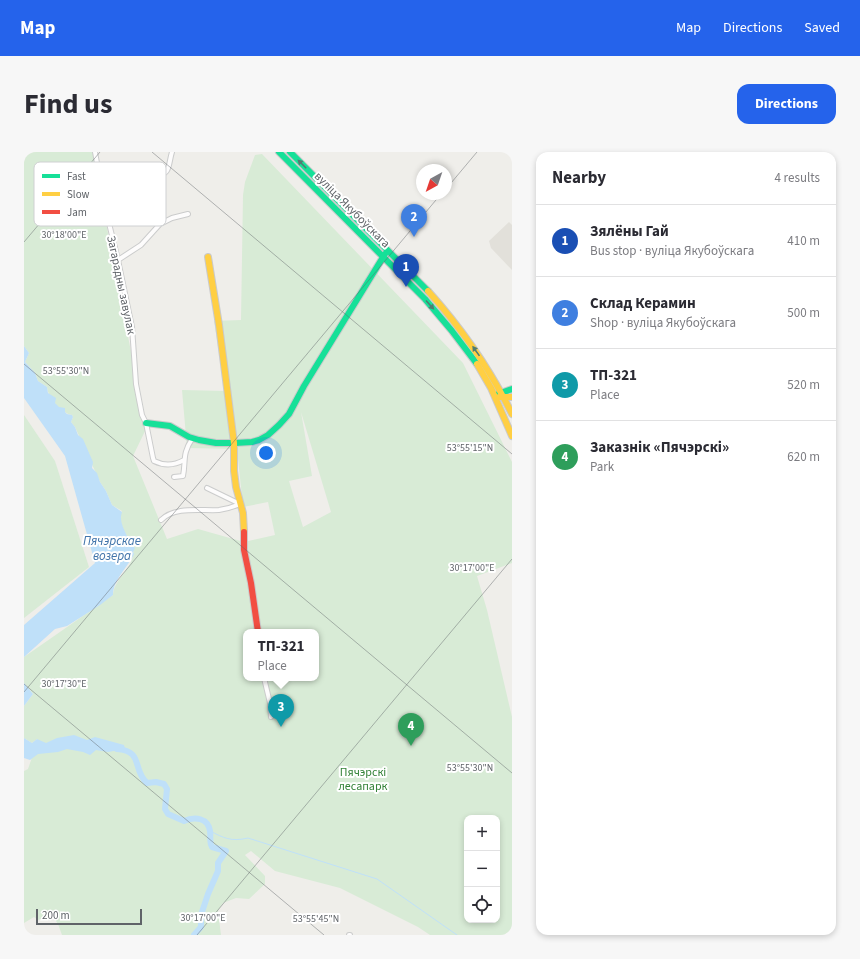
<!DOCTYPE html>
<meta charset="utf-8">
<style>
:root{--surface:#fff;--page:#f7f7f7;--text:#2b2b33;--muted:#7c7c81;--line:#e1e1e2;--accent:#2563eb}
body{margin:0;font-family:"Source Sans 3",sans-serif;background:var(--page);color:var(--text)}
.controls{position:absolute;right:12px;bottom:12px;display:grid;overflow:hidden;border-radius:8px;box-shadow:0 2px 6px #0003}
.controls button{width:36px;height:36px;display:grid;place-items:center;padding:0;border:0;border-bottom:1px solid var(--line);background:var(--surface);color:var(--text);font:20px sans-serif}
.compass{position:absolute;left:392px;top:12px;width:36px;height:36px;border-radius:50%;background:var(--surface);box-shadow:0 2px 6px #0003;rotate:220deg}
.scale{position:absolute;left:12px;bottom:10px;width:106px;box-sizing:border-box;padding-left:4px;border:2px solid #5f6368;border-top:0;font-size:11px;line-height:14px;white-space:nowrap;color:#5f6368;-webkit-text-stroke:3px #fff;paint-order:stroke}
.you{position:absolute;left:242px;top:301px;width:14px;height:14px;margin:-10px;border:3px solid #fff;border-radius:50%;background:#1a73e8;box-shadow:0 0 0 6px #1a73e833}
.badge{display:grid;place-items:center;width:26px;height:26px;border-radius:50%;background:var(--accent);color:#fff;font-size:13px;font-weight:700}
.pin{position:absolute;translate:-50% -33px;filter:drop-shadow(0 1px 2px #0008)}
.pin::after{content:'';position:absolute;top:21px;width:14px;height:12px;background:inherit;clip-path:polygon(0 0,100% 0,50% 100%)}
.popup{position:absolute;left:219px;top:477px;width:76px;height:52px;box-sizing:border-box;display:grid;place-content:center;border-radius:8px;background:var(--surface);filter:drop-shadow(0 1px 3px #0005);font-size:13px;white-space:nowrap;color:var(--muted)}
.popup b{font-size:15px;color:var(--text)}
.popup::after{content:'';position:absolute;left:50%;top:100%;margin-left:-8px;border:8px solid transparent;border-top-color:var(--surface)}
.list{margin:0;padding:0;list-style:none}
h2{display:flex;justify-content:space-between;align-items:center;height:52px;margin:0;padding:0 16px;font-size:17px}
h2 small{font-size:13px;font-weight:400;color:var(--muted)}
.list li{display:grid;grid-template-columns:26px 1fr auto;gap:12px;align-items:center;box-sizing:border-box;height:72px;padding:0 16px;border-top:1px solid var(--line)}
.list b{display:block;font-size:15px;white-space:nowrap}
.list p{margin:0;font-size:13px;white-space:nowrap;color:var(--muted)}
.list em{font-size:13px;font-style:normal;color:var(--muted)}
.icon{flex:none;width:22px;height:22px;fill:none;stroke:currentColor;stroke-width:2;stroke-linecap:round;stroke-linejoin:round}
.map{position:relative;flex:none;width:488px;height:783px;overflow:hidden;border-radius:12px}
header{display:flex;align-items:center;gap:24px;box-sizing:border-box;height:56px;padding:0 20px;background:var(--accent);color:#fff}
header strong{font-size:19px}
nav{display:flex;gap:22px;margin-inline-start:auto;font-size:14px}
.intro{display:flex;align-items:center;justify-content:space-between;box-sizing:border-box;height:96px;padding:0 24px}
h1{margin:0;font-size:28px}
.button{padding:10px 18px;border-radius:12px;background:var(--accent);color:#fff;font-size:14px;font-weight:700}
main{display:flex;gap:24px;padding:0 24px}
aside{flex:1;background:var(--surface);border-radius:12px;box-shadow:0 2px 6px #0003}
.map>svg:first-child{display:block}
</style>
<header>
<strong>Map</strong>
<nav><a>Map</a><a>Directions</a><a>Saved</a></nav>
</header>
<div class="intro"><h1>Find us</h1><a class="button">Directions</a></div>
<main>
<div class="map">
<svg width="488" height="783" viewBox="0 0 488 783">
<rect width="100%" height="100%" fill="#efeeea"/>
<!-- education -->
<polygon fill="#e2e0da" points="485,70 488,73 488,118 467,96 465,89"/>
<!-- green -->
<g fill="#d8ebd6" fill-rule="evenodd">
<path d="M0,0H69L79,59L76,62L77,66L81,68L83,76L122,277L109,304L143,387L174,377L220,390L251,383L244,350L219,355L213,297L163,296L158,238L201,239L190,169L217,168L219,43L221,30L231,3L238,2L439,211L488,310V411L453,424L463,458L488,565V783H406L394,775L316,736L251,719L227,699L221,703L241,724V732L225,747L212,746L199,751L194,759L197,783H38L34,772L28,763L14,768L10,765L0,771V619L4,617L14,588L13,587L8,591L0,586V554L9,542L0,531V505L89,443C90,428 106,418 109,404C112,392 95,377 96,365C96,363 97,361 98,359L88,353L82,339L76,330L51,275L47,270L49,265L48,263C37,261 24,246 23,235L14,229L11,221L1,210L5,201L0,194ZM277,260L307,360L279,375L265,329L288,324ZM222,480H292V526H222ZM443,666H473V768H443Z"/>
<polygon points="260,0 262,0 356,96"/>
<polygon points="0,263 31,309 65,415 0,466"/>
</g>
<!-- water -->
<g fill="#bfe0f9">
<path d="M0,194L5,201L1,210L11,221L14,229L23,235L24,241L32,246L31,251L35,255L41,256V260L43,262L48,263L49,265L47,270L51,275L54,283L59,287L69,310L68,316L73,321L76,330L82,339L88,353L98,360C95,368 99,376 103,384L107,385V392L111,396L109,400L110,402C104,415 89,428 89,443L76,453L43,474L31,477L0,505V473L71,411L41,304L0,246Z"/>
<polygon points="0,531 9,542 0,554"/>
<polygon points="50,583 63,588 71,585 100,593 101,597 84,600 72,598 66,603 59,600 43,597 34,600 14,602 6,608 0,606 0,586 8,591 13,587 22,591 33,586"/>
</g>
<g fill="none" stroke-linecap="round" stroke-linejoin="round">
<!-- stream -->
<path stroke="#bfe0f9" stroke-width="1" d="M186,679C200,686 207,690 224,686L353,727L433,783"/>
<!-- river -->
<path stroke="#bfe0f9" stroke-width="6" d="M93,597C120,599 108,618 123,631L132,630L140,632L143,637L141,657L144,662L160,669C171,664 184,666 186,679C187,685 185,690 188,695L202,699L194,711V719L184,742L177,763V775L170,783"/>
<defs>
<g id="street">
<path d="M71,0L81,55L94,108L108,175L112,232L118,263L122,271L129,306L130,309C140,314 151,313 160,308"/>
<path d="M131,24C147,23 144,13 148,0"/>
<polyline points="94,108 117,93 136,72 148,66 164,62"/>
<path d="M150,325L159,324C162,309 158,302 168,287"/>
<polyline points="183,336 216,352"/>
<path d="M137,368C151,354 176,359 195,358C202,357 209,355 216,352"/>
<polyline points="240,526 246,551 247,565"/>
<polyline points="325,783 326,783"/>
</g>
<g id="fast">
<polyline points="255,0 401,147 428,179 453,212"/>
<polyline points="266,0 404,139"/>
<polyline points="474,242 488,237"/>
<polyline points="122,271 146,274 165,285 175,288 192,291 211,291 228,290 235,288 244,283 255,273 265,262 280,234 361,102"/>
</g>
<g id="slow">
<polyline points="184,105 195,173 210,291 210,319 212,335 219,361 220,380"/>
<path d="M404,139C439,178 465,215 488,262"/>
<polyline points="453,212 467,236 488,284"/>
<polyline points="475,245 488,245"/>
</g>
<polyline id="jam" points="220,380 220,398 227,431 234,480"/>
</defs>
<!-- street casing -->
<use href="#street" stroke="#cbcccc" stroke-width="6"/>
<!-- fast casing -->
<use href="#fast" stroke="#cacacb" stroke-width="8"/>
<!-- slow casing -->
<use href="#slow" stroke="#cacacb" stroke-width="8"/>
<!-- jam casing -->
<use href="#jam" stroke="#cacacb" stroke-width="8"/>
<!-- street -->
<use href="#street" stroke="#fdfcfc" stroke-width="4"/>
<!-- fast -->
<use href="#fast" stroke="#16e098" stroke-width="6"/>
<!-- slow -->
<use href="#slow" stroke="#ffcf43" stroke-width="6"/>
<!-- jam -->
<use href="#jam" stroke="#f24e42" stroke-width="6"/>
</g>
<!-- one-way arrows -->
<defs><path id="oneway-solid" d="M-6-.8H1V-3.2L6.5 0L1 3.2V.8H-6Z"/></defs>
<g fill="#507c72">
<use href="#oneway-solid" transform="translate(278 12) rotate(-135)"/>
<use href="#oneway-solid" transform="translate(406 153) rotate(48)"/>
<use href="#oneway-solid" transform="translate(452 199) rotate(-125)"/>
</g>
<!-- ticks -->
<path fill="none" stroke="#5f6368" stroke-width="1" stroke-opacity="0.45" d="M128,0L488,302M422,37L453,0M0,90L76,0M0,212L488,621M0,532L300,783M0,540L417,42M173,783L488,407"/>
<g text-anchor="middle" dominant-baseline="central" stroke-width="4" stroke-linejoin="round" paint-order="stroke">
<!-- street labels -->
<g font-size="12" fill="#5f6368" stroke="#fff">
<text transform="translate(328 58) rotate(45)">вуліца Якубоўскага</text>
<text transform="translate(97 133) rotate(78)">Загарадны завулак</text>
</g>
<!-- park labels -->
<g font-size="12" fill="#348238" stroke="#fff">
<text x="339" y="620">Пячэрскі<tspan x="339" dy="14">лесапарк</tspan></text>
</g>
<!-- water labels -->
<g font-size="13" font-style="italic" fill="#4174aa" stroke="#fff">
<text x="88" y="389">Пячэрскае<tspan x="88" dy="15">возера</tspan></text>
</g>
</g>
<!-- legend -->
<rect x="10" y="10" width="132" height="64" rx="6" fill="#fff" stroke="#cfd0d2" stroke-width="1"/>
<rect x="18" y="22" width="18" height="4" fill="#16e098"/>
<rect x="18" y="40" width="18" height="4" fill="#ffcf43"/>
<rect x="18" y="58" width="18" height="4" fill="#f24e42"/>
<g font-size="11" fill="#5f6368">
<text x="43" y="28">Fast</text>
<text x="43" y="46">Slow</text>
<text x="43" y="64">Jam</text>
</g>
<g font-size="10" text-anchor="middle" fill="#5f6368" stroke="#fff" stroke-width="4" stroke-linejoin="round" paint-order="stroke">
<text x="40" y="86">30°18'00"E</text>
<text x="42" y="222">53°55'30"N</text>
<text x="446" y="299">53°55'15"N</text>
<text x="448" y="419">30°17'00"E</text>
<text x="40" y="535">30°17'30"E</text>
<text x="446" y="619">53°55'30"N</text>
<text x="179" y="769">30°17'00"E</text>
<text x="292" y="770">53°55'45"N</text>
</g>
</svg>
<div class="controls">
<button>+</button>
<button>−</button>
<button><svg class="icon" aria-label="locate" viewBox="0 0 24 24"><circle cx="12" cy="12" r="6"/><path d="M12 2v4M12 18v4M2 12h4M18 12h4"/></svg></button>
</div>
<svg class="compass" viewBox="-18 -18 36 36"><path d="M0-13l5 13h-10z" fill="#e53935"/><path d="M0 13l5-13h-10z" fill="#7c7c81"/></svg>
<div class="scale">200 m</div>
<div class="you"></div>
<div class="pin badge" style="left:382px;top:135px;background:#1a4fb4">1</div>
<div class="pin badge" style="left:390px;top:85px;background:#3f7fe0">2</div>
<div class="pin badge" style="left:257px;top:575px;background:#0f9aa8">3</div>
<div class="popup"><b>ТП-321</b>Place</div>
<div class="pin badge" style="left:387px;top:594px;background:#2e9e5b">4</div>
</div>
<aside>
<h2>Nearby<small>4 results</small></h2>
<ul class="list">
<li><span class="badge" style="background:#1a4fb4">1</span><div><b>Зялёны Гай</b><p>Bus stop · вуліца Якубоўскага</p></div><em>410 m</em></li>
<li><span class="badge" style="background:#3f7fe0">2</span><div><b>Склад Керамин</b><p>Shop · вуліца Якубоўскага</p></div><em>500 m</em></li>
<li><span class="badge" style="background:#0f9aa8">3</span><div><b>ТП-321</b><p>Place</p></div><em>520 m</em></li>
<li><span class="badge" style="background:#2e9e5b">4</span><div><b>Заказнік «Пячэрскі»</b><p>Park</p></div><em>620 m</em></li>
</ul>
</aside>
</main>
